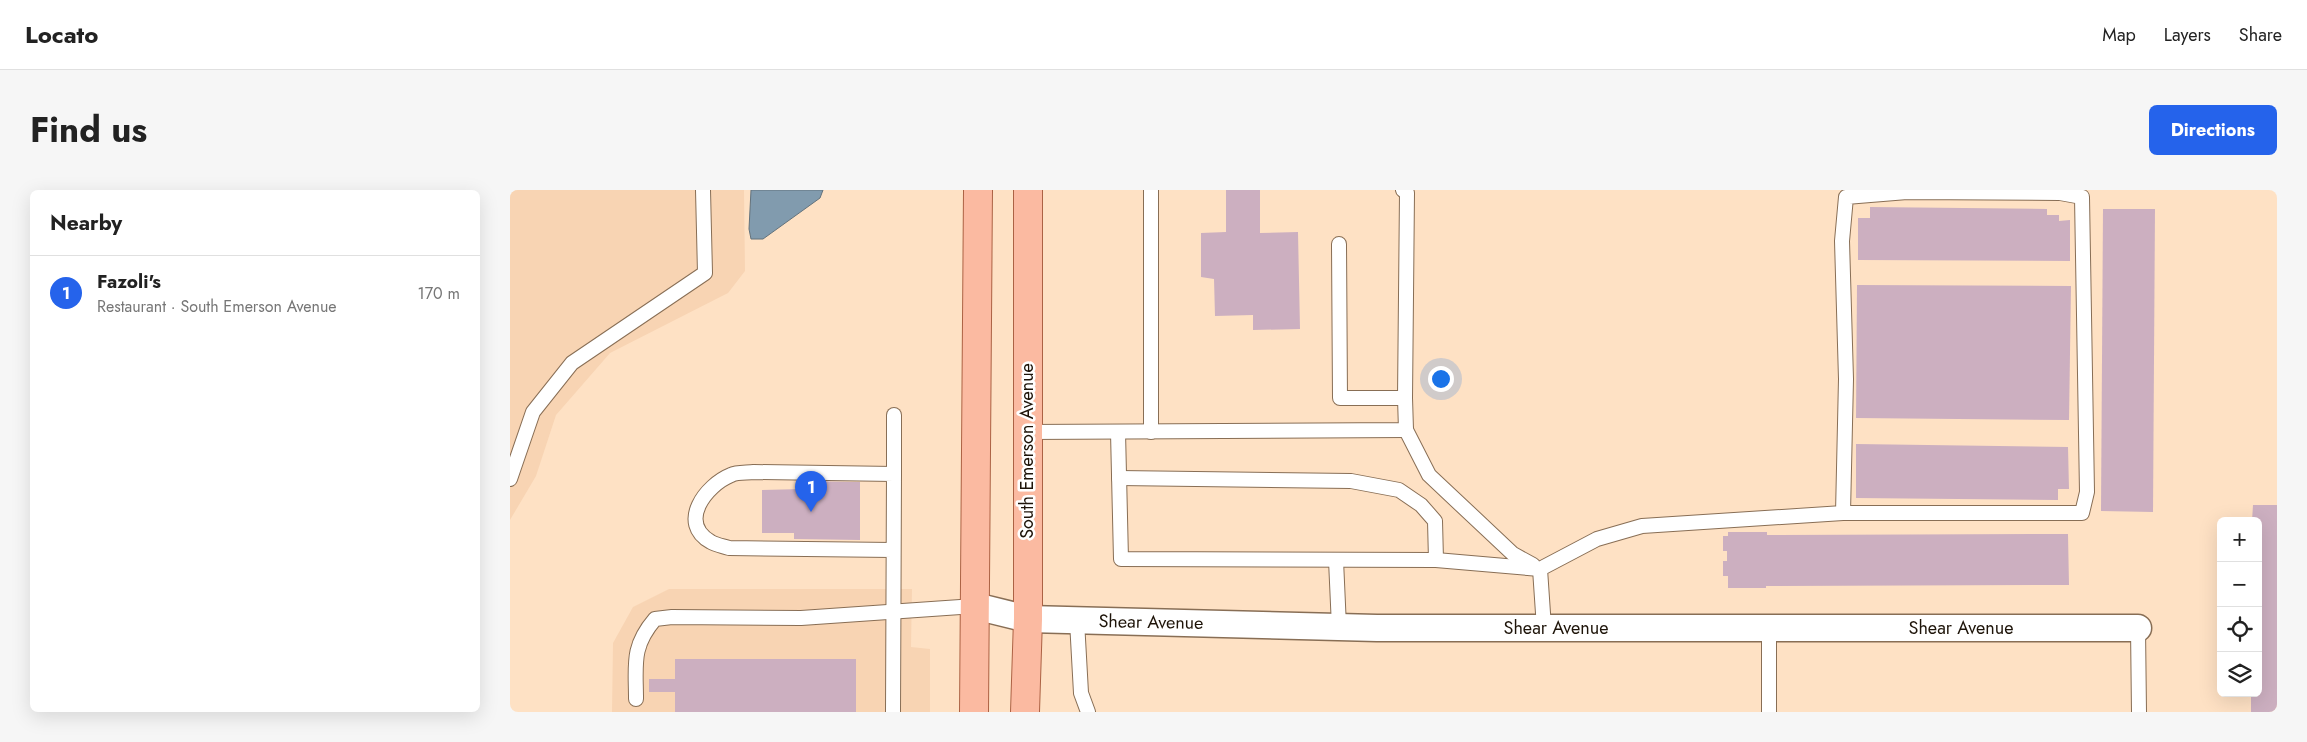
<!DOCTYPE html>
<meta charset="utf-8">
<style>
:root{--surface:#fff;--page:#f6f6f6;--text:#222;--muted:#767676;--line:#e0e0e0;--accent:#2563eb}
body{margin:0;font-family:Jost,sans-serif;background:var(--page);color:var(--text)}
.controls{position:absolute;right:15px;bottom:15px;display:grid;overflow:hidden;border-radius:8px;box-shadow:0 5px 20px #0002}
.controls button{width:45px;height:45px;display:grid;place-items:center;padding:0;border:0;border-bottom:1px solid var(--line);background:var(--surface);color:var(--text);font:25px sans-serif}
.you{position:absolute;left:930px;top:188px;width:18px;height:18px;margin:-12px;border:4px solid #fff;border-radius:50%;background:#1a73e8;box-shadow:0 0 0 8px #1a73e833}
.badge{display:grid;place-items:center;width:32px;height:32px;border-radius:50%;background:var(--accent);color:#fff;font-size:16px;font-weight:700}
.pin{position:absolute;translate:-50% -41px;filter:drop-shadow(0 1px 2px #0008)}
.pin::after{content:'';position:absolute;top:26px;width:18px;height:15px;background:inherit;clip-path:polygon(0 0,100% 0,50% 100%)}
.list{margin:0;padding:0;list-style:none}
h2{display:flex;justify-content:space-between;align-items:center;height:65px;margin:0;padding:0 20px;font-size:21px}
h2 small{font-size:16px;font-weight:400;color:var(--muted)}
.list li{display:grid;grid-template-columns:32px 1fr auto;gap:15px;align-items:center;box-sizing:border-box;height:75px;padding:0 20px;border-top:1px solid var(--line)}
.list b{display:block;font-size:19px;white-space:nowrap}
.list p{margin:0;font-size:16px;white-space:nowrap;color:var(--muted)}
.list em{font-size:16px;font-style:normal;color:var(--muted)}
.icon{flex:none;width:28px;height:28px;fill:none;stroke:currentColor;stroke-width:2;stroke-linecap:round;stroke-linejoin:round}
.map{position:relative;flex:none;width:1767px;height:522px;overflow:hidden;border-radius:8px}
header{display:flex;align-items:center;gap:30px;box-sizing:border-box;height:70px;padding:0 25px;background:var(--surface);border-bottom:1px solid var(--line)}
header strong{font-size:24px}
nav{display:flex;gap:28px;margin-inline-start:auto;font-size:18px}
.intro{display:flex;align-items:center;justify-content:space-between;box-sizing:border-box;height:120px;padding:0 30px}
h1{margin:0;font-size:35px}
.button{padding:12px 22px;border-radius:8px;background:var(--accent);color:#fff;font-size:18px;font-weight:700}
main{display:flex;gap:30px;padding:0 30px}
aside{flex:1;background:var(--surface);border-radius:8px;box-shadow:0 5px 20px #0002}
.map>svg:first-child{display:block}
</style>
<header>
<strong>Locato</strong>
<nav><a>Map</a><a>Layers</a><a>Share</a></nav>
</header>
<div class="intro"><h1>Find us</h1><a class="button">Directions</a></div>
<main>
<aside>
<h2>Nearby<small></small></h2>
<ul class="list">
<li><span class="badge">1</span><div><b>Fazoli's</b><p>Restaurant · South Emerson Avenue</p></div><em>170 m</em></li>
</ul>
</aside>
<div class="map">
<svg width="1767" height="522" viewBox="0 0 1767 522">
<rect width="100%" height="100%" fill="#fee1c4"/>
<!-- built -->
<g fill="#f8d4b3">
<polygon points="0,0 234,0 235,81 218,103 100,163 46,225 26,286 0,330"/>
<polygon points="159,399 402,399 401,457 420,459 420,522 102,522 103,453 123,417"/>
</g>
<!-- water -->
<polygon fill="#819bae" stroke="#63727c" points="241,0 313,0 310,8 253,49 241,49 239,39"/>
<!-- building -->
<g fill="#ccafc0">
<polygon points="716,0 750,0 750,43 788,42 790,139 743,140 743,125 705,126 704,89 691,87 691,43 716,42"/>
<polygon points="1360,17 1537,19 1537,25 1549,25 1549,31 1560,30 1560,71 1348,70 1348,28 1360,28"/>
<polygon points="1593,19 1645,19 1643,322 1591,321"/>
<polygon points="1347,95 1561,96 1559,230 1346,228"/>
<polygon points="1346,254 1558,257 1559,299 1548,299 1548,310 1346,308"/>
<polygon points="292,291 350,292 350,350 284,349 284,343 252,343 252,300 292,299"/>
<polygon points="1743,315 1767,315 1767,522 1741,522 1741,503 1748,503 1748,331 1742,331"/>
<polygon points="1218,342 1257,342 1257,345 1558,344 1559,395 1256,396 1256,398 1218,398 1218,386 1213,386 1213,371 1217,371 1217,361 1213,361 1213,346 1218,346"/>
<polygon points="165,469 346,469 346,522 165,522 165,502 139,502 139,489 165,489"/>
</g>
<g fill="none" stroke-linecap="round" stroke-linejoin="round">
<defs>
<g id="lane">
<polyline points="893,0 897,3 895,208"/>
<polyline points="896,240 919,285 1003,364 1023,375"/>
<polyline points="517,242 896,240 895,208 830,208 829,54"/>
<polyline points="608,242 611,369 926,370 1030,379"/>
<polyline points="641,242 641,0"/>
<polyline points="384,284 384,225"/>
<polyline points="609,288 841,291 889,300 911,315 925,331 926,370"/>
<polyline points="0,289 23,222 62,173 195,83 193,0"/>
<path d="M383,360L219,358C213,356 206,355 201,352C167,333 196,295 221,285C227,282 237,283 244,282L384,284L383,522"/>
<polyline points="826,370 829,437"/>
<polyline points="567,431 571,503 578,522"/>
<polyline points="1034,438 1030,379 1087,349 1132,336 1333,323 1336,189 1332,51 1336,7 1397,2 1550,3 1572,7 1577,302 1572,323 1333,323"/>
<polyline points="1259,438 1259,522"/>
<polyline points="1628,438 1629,522"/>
<path d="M126,509C126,475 121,457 145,429L162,427L291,428L465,416"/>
</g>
<polyline id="street" points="465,416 518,429 867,438 1628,438"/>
<g id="primary">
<polyline points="464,522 468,0"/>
<polyline points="515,522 518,429 518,0"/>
</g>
</defs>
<!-- lane casing -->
<use href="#lane" stroke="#886e55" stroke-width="16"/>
<!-- street casing -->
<use href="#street" stroke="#886e55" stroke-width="29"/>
<!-- primary casing -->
<use href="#primary" stroke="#ac6244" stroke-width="30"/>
<!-- lane -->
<use href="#lane" stroke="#fff" stroke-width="14"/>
<!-- street -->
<use href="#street" stroke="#fff" stroke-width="26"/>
<!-- primary -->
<use href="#primary" stroke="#fbbaa1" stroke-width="28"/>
</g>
<g text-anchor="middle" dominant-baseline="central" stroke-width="5" stroke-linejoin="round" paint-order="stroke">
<!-- street labels -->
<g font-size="18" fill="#1e1409" stroke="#fff">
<text transform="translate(517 261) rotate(-90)">South Emerson Avenue</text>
<text transform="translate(641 432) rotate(1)">Shear Avenue</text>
<text x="1046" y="438">Shear Avenue</text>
<text x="1451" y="438">Shear Avenue</text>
</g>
</g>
</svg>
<div class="controls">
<button>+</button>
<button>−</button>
<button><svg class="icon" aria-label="locate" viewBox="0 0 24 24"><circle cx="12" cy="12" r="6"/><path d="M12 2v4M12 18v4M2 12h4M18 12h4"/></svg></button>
<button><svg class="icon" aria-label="layers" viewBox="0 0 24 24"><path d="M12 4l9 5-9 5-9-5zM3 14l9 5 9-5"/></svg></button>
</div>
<div class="you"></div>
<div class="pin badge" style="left:301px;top:322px">1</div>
</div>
</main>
